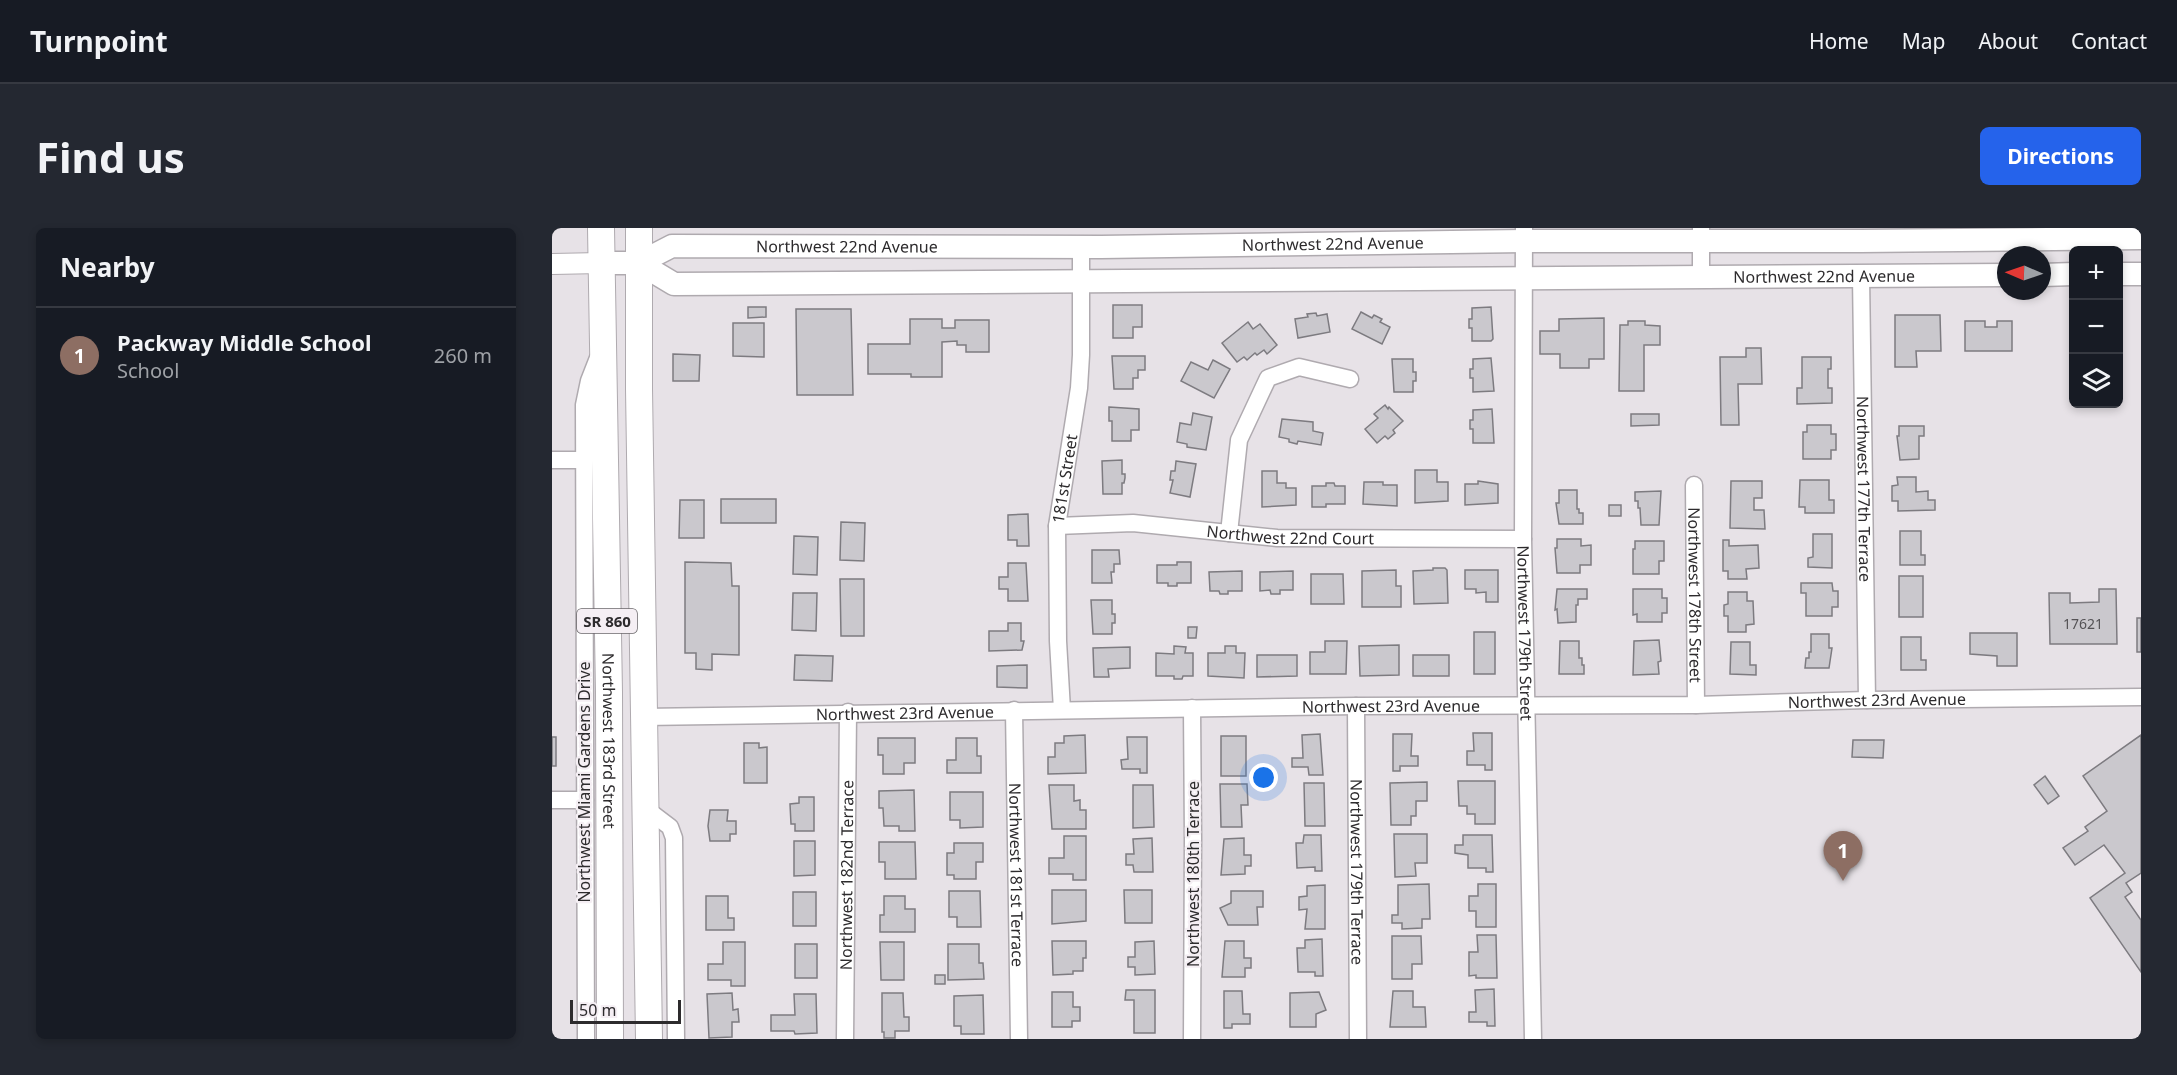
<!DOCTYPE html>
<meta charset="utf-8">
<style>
:root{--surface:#171b24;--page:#242831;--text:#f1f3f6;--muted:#9ea1a6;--line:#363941;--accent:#2563eb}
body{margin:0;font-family:"Noto Sans",sans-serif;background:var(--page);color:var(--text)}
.controls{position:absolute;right:18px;top:18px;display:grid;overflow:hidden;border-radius:9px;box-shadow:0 3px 9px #0003}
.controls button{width:54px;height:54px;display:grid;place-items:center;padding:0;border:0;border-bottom:2px solid var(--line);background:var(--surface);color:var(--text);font:30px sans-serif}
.compass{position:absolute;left:1445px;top:18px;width:54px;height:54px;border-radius:50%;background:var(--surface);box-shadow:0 3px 9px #0003;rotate:272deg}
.scale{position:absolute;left:18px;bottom:15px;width:111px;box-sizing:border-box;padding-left:6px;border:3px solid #2d2b2d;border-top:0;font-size:16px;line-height:21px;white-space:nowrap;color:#2d2b2d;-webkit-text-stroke:4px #f5eff4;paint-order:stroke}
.you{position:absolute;left:712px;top:550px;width:21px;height:21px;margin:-15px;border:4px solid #fff;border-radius:50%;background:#1a73e8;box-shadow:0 0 0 9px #1a73e833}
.badge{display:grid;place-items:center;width:39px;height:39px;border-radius:50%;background:var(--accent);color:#fff;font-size:20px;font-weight:700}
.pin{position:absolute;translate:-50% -50px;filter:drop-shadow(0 2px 3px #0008)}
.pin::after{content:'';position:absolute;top:32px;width:21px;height:18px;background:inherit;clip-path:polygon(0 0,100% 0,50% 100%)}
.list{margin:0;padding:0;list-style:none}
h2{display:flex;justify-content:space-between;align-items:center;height:78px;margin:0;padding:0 24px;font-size:26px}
h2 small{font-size:20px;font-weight:400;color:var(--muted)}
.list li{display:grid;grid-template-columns:39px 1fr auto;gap:18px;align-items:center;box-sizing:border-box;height:96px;padding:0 24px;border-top:2px solid var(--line)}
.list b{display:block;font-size:22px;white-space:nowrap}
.list p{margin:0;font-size:20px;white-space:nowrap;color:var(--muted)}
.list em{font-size:20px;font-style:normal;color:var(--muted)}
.icon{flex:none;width:33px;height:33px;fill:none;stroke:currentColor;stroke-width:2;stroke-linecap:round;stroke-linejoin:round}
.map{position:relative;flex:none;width:1589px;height:811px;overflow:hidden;border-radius:9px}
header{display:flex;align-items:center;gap:36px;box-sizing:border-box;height:84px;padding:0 30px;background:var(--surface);border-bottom:2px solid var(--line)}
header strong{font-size:28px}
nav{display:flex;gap:33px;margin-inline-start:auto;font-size:21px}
.intro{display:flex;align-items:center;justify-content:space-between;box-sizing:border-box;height:144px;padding:0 36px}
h1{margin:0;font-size:42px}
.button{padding:15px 27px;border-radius:9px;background:var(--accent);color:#fff;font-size:21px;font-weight:700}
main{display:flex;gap:36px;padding:0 36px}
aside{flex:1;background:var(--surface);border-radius:9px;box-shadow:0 3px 9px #0003}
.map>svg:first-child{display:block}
</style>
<header>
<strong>Turnpoint</strong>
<nav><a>Home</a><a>Map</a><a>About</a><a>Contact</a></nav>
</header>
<div class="intro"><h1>Find us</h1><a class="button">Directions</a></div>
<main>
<aside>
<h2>Nearby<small></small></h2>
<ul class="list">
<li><span class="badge" style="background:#8d6e63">1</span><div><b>Packway Middle School</b><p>School</p></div><em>260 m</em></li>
</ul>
</aside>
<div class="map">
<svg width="1589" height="811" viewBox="0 0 1589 811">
<rect width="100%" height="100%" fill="#e7e2e7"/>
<!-- building -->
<g fill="#cac8cd" stroke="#7d7b80" stroke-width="1.5">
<polygon points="561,77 590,77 590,99 581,99 581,110 561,110"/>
<polygon points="196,79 214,79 214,89 196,90"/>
<polygon points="939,79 941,111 939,113 920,113 920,100 917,100 917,91 920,91 920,80"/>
<polygon points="244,81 299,81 301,167 245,167"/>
<polygon points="809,84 820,90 822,87 830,91 828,94 838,99 830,116 800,101"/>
<polygon points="764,85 765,88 775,86 778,104 746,110 743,91 756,89 755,86"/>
<polygon points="1343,87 1388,87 1389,123 1364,123 1365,139 1343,139"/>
<polygon points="1052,90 1052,131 1037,131 1037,140 1008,140 1008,126 988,126 988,103 1007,103 1007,91"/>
<polygon points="358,91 390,91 390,100 403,100 403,92 437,92 437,124 414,124 414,117 405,117 405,113 390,114 390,149 359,149 359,146 316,146 316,116 358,116"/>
<polygon points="1076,93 1093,93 1093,97 1108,98 1108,117 1092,117 1092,163 1067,163 1068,97 1076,97"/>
<polygon points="1413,93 1433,93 1433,99 1445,99 1445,93 1460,93 1460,123 1413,123"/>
<polygon points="696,94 701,101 708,96 725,117 715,126 712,122 705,127 703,125 695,132 692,129 685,134 670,115"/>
<polygon points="181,95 212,95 212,129 181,128"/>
<polygon points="1194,120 1209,120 1210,156 1186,156 1187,197 1169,197 1168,129 1194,129"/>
<polygon points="121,126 148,127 147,153 121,153"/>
<polygon points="560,128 593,128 593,142 586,142 586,150 581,150 581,161 562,161"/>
<polygon points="1250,129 1279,129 1279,141 1276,141 1276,160 1280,160 1280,175 1245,176 1245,160 1250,160"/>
<polygon points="939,130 942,163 921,164 921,150 918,150 918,141 921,141 921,131"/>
<polygon points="840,131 861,131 861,144 864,144 864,153 861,153 861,164 842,164"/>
<polygon points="661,132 678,141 662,170 629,153 639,134 656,142"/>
<polygon points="833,177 836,181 837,179 851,193 841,202 843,205 836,211 833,208 825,215 813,201 826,190 822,186"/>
<polygon points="557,179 587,181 587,202 579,202 579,213 560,213 560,193 557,193"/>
<polygon points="940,181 942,215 921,215 921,201 918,201 918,192 921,192 921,182"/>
<polygon points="641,185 660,189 654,222 635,219 635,216 625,214 628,195 639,197"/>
<polygon points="1079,186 1107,186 1107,197 1079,198"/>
<polygon points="730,191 761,194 761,203 771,205 769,217 746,213 745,216 737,214 737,211 727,209"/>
<polygon points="1255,197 1279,197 1279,206 1284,206 1284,222 1279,222 1279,231 1251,231 1251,204 1255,204"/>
<polygon points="1347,198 1372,198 1372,208 1367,208 1367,231 1348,232 1345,208 1347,208"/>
<polygon points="570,232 570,246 573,246 573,250 572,255 570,255 570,266 551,266 550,233"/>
<polygon points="624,233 644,236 638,269 618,265 621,252 618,252 619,243 623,243"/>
<polygon points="863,242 885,242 885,254 896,254 896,273 863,275"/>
<polygon points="710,243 725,243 725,255 734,255 734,260 744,260 744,277 710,279"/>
<polygon points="1345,249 1364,249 1364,264 1376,263 1376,272 1383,272 1383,282 1346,283 1346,273 1340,273 1340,258 1346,257"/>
<polygon points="1248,252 1277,252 1277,272 1282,272 1282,285 1253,285 1253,279 1247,279"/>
<polygon points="926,253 946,256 946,275 913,277 913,256 926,256"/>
<polygon points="1179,253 1210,253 1210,270 1202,270 1202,282 1212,282 1213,301 1178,300"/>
<polygon points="812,254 831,254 831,257 845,257 845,278 811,276"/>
<polygon points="774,255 782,255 783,258 793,258 793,276 774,276 774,279 760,279 760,258 774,258"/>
<polygon points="1007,262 1025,262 1025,281 1027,281 1027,285 1031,285 1031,296 1007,296 1004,275 1007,275"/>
<polygon points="1109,263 1107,297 1089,297 1088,280 1086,280 1086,273 1083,273 1083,264"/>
<rect x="169" y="271" width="55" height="24"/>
<polygon points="128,272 152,272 152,310 127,310"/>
<rect x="1057" y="277" width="12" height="11"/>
<polygon points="476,286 477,318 465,318 465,312 456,312 456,287"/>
<polygon points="289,294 313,295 312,333 288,332"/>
<polygon points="1348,303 1369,303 1369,327 1373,327 1373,337 1348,337"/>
<polygon points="1261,306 1280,306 1280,340 1256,339 1256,330 1261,329"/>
<polygon points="242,308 266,309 265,347 241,346"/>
<polygon points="1005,311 1029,311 1029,318 1039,317 1039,337 1028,337 1028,345 1005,345 1003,320 1005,320"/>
<polygon points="1171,312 1177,312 1177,318 1206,317 1207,340 1194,341 1195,351 1176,351 1176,343 1171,343"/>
<polygon points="1083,313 1112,313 1112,333 1107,333 1107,346 1081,346 1081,321 1083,321"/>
<polygon points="540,322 567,322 568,336 562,336 562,344 559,344 560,355 540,355"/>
<polygon points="133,334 179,335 180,358 187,358 187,427 160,426 160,442 144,441 144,425 133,425"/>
<polygon points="625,334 639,334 639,355 625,355 625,358 616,358 616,355 605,355 605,337 625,337"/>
<polygon points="456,335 474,335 476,373 456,373 456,361 447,361 447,349 456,349"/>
<polygon points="881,340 893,340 895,342 896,375 862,376 861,343 881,342"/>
<polygon points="844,342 844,358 849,358 849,379 810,379 810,343"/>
<polygon points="913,342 946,342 946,374 934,374 934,364 924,365 924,361 913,361"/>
<polygon points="690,343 690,363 676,363 676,366 668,366 667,363 658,363 657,344"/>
<polygon points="741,343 741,362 728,362 728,366 719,366 718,362 708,363 708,344"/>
<polygon points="759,346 791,346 792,376 759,376"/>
<rect x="1347" y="348" width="24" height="41"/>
<polygon points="288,351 312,351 312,408 289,408"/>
<polygon points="1249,355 1280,355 1281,363 1286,363 1286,379 1280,379 1280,388 1254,388 1254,365 1249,365"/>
<polygon points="1005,361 1035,361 1035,371 1026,371 1026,377 1024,377 1024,394 1006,395 1005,381 1003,382"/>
<polygon points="1081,361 1110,361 1110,370 1115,370 1115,385 1110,385 1110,394 1085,394 1085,386 1081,387"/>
<polygon points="1547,361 1564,361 1565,416 1498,416 1497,365 1518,365 1518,375 1547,374"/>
<polygon points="1176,364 1195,364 1195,373 1201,373 1202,396 1194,397 1194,404 1176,404 1176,388 1172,388 1172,377 1176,376"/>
<polygon points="241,365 265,365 264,403 240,402"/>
<polygon points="539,372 560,372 560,386 563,386 563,395 560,395 560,406 541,406"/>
<rect x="1585" y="390" width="4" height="34"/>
<polygon points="456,395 469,395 469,413 472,413 470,422 437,423 437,403 456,403"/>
<polygon points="636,399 645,399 644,410 636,410"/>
<rect x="922" y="404" width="21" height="42"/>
<polygon points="1418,405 1465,405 1465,438 1445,438 1445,428 1418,426"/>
<polygon points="1259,406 1277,406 1277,420 1280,420 1277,440 1253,440 1254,430 1257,430 1257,424 1259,424"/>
<polygon points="1349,409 1369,409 1369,432 1374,432 1374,442 1349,442"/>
<polygon points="1107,412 1109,433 1106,434 1107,446 1081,447 1082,413"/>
<polygon points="773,413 795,413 794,446 758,446 758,424 773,424"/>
<polygon points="1008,413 1027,413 1027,430 1030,430 1030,437 1032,437 1032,446 1007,446"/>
<polygon points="1179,414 1198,414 1198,437 1204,437 1204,447 1178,446"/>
<polygon points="847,417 847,447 808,448 807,418"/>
<polygon points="622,418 634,419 633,425 641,425 641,448 631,448 630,451 622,451 622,448 604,448 604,425 622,426"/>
<polygon points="673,418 684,418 684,425 693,425 692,450 656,448 656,425 673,425"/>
<polygon points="578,419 578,440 556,441 557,449 542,449 541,420"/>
<polygon points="243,427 281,428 280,453 242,452"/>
<polygon points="705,427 745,427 745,448 705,449"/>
<rect x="861" y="427" width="36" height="21"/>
<polygon points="475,437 475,460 445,459 445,438"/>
<polygon points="921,505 940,505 940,542 933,542 933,537 915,537 915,523 922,523"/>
<polygon points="768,506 771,547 757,547 756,539 740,539 740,530 751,530 750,507"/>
<polygon points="841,506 860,506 859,528 866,528 866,538 848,538 848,543 841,543"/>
<polygon points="533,507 534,545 496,546 496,529 503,529 503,515 512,515 512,508"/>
<polygon points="1589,507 1589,645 1574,655 1580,664 1573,669 1589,692 1589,744 1538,670 1573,645 1552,617 1523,637 1511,620 1536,603 1533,599 1555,583 1531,548"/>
<rect x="669" y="508" width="25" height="40"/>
<rect x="0" y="509" width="4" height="29"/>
<polygon points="575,509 595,509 595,545 588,545 588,541 570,541 569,532 576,531"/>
<polygon points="326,510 363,510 363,535 352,535 352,546 331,546 331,527 326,527"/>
<polygon points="404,510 425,510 425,528 429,528 429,545 395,545 395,532 404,532"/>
<polygon points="1301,512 1332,512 1331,530 1300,529"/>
<polygon points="192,515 207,515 207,520 215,519 215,555 192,555"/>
<polygon points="1493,548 1507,568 1496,576 1482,557"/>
<polygon points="906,553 943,553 943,596 923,596 923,586 915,586 915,578 907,578"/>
<polygon points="875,554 875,573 864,573 864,588 859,588 859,597 839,597 838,555"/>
<polygon points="752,555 772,555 773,598 753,598"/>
<polygon points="668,556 695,556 696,577 689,577 690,599 669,599"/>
<polygon points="497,557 522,557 522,573 528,572 528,582 534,582 534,601 500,601"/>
<polygon points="581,557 601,557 602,599 581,600"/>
<polygon points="362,562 363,603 347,603 347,598 332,598 331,580 327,580 327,563"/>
<polygon points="398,564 431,564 431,599 408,600 408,592 398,592"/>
<polygon points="247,569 262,569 262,603 243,603 243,596 239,596 238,576 247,575"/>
<polygon points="158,582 176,582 175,593 184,593 184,606 178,606 178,613 158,613 156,598"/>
<polygon points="842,606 875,606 875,635 863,635 864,648 843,649"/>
<polygon points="752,607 769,607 770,643 763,643 763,639 745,640 744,615 751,615"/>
<polygon points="911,607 940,607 941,644 934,644 934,640 916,640 916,627 903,625 903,617 911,617"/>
<polygon points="512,608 534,608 534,652 521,652 521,646 497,646 497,630 512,630"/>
<polygon points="600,610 601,644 582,644 581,637 574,637 574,626 582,626 581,611"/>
<polygon points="692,610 692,627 699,627 699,638 693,638 693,646 669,647 672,611"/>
<polygon points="242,613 263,613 263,647 242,648"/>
<polygon points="327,614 363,614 364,651 333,651 333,634 327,634"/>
<polygon points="402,615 431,615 431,634 424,634 424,651 402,651 402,647 395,647 395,625 402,625"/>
<polygon points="877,656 878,691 870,691 870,700 850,701 850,695 840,695 840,687 846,687 846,657"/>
<polygon points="926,656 944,656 944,699 924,699 924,683 917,683 917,668 926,668"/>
<polygon points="773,657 773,701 753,701 755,681 747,682 747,669 755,668 755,658"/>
<polygon points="500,662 534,662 534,693 500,696"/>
<polygon points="572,662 600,662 600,695 573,695"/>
<polygon points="397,663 428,663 429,699 405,699 405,689 397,689"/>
<polygon points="679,663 711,663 711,679 705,679 706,697 676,697 668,680 679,675"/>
<rect x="241" y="664" width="23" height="34"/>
<polygon points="154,668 176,668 176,690 182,690 182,702 154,702"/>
<polygon points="332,668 353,668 353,681 363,681 363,704 328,704 328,687 332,687"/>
<polygon points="925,707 944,707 945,750 924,750 924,747 917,748 917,724 926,724"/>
<polygon points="840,708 869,708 870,736 860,736 860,751 840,751"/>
<polygon points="770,711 771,748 763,748 763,744 746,744 745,720 753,720 753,712"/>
<polygon points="500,713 534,713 534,730 531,730 531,743 521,743 521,746 501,747"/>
<polygon points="602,713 603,746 583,747 583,739 576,739 576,729 583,729 583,714"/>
<polygon points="673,713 692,713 692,730 699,730 699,740 693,740 693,749 670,749"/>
<polygon points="171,714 193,714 193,758 179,758 179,752 156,752 156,736 171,736"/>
<polygon points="328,714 352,714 352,752 329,752"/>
<rect x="243" y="716" width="22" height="34"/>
<polygon points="396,716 427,716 427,735 431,735 432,751 396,752"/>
<rect x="383" y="747" width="10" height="9"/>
<polygon points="942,761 943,798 935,798 935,794 917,794 917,784 924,784 923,762"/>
<polygon points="574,762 603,762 603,805 582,805 582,772 573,772"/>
<polygon points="672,763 690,763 691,786 698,786 698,796 680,796 680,800 672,800"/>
<polygon points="841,763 861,763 861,779 873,779 874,799 838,799"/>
<polygon points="500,764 521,764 521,779 528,779 528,793 520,793 520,799 500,799"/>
<polygon points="767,764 774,782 764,786 764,799 738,799 738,765"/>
<polygon points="180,765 181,782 186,781 187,794 180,794 180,809 157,810 155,766"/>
<polygon points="330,765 351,765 352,789 357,789 357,803 343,803 343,810 332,810 332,804 330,804"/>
<polygon points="242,766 264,766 265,805 243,806 242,803 219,803 219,787 243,787"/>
<polygon points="431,767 432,806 409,806 409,798 402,798 402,768"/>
</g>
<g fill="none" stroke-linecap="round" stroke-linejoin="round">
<defs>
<g id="minor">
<path id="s1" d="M972,0L971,311L981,811"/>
<path id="s2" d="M1309,48L1315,472"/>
<polyline points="1149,49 1149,0"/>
<polyline points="0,232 31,232"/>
<path id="s3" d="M1142,257L1144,477"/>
<path id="s4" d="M505,298L581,295L725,310L971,311"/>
<polyline points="677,305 687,212 716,150 747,139 798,151"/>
<path id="s5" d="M804,478L806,811"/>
<polyline points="640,480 641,611 640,811"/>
<path id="s6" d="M462,482L467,811"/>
<path id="s7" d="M510,482L506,413L505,298L527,160L529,127V19"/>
<path id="s8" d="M91,489L804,478L1144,477L1315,472L1589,469"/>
<polyline points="0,572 33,572"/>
<polyline points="93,580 118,599 122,610 124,811"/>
<polyline points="34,811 32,177 37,153 46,130"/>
<path id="s9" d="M293,811L296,484"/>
</g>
<polyline id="tertiary" points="0,36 49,35"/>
<g id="secondary">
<path id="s10" d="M49,35H87L120,18L549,19L972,13H1309L1589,10"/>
<path id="s11" d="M87,35L122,56L1454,47"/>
<polyline points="1566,46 1589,46"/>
<polyline points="1490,47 1522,46"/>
</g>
<g id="primary">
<path id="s12" d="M49,0L57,464L58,811"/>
<polyline points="87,0 87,161 97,811"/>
</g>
</defs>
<!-- minor casing -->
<use href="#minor" stroke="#afaaaf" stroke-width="19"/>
<!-- tertiary casing -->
<use href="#tertiary" stroke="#afaaaf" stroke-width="22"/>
<!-- secondary casing -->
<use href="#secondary" stroke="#afaaaf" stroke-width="25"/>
<!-- primary casing -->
<use href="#primary" stroke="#afaaaf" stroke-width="28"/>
<!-- minor -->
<use href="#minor" stroke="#fff" stroke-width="16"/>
<!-- tertiary -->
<use href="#tertiary" stroke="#fff" stroke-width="20"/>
<!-- secondary -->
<use href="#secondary" stroke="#fff" stroke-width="22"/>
<!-- primary -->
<use href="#primary" stroke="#fff" stroke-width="26"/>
</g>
<g text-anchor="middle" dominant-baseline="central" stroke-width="4.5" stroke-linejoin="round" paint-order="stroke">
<!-- number labels -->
<g font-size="14" fill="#545255">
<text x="1531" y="395">17621</text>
</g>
<!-- shield labels -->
<rect fill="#f5eff4" stroke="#696669" stroke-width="1.5" x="25" y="381" width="60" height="24" rx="4.5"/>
<g font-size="15" font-weight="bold" fill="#2d2b2d">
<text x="55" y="393">SR 860</text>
</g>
<!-- street labels -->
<g font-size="16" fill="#2d2b2d" stroke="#f5eff4">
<text stroke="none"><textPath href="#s10" startOffset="736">Northwest 22nd Avenue</textPath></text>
<text stroke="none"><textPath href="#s10" startOffset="250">Northwest 22nd Avenue</textPath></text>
<text stroke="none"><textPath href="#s11" startOffset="1191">Northwest 22nd Avenue</textPath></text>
<text stroke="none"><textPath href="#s7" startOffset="232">181st Street</textPath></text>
<text stroke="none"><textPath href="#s2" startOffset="213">Northwest 177th Terrace</textPath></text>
<text stroke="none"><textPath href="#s4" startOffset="234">Northwest 22nd Court</textPath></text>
<text stroke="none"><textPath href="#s3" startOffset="110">Northwest 178th Street</textPath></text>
<text stroke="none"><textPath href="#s1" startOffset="405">Northwest 179th Street</textPath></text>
<text stroke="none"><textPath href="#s8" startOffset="1234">Northwest 23rd Avenue</textPath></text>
<text stroke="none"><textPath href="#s8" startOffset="748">Northwest 23rd Avenue</textPath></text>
<text stroke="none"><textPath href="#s8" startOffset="262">Northwest 23rd Avenue</textPath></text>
<text stroke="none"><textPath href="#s12" startOffset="513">Northwest 183rd Street</textPath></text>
<text transform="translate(32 554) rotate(-90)">Northwest Miami Gardens Drive</text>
<text stroke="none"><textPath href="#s5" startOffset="166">Northwest 179th Terrace</textPath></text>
<text transform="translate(641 646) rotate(-90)">Northwest 180th Terrace</text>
<text stroke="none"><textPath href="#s6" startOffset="165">Northwest 181st Terrace</textPath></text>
<text stroke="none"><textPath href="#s9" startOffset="164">Northwest 182nd Terrace</textPath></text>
</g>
</g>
</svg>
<div class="controls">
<button>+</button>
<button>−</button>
<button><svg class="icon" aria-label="layers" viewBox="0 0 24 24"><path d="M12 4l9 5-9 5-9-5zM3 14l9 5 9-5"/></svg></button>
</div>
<svg class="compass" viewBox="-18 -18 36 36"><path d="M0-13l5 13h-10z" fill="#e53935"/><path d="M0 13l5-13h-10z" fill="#9ea1a6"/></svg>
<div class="scale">50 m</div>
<div class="you"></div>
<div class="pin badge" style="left:1291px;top:653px;background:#8d6e63">1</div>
</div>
</main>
